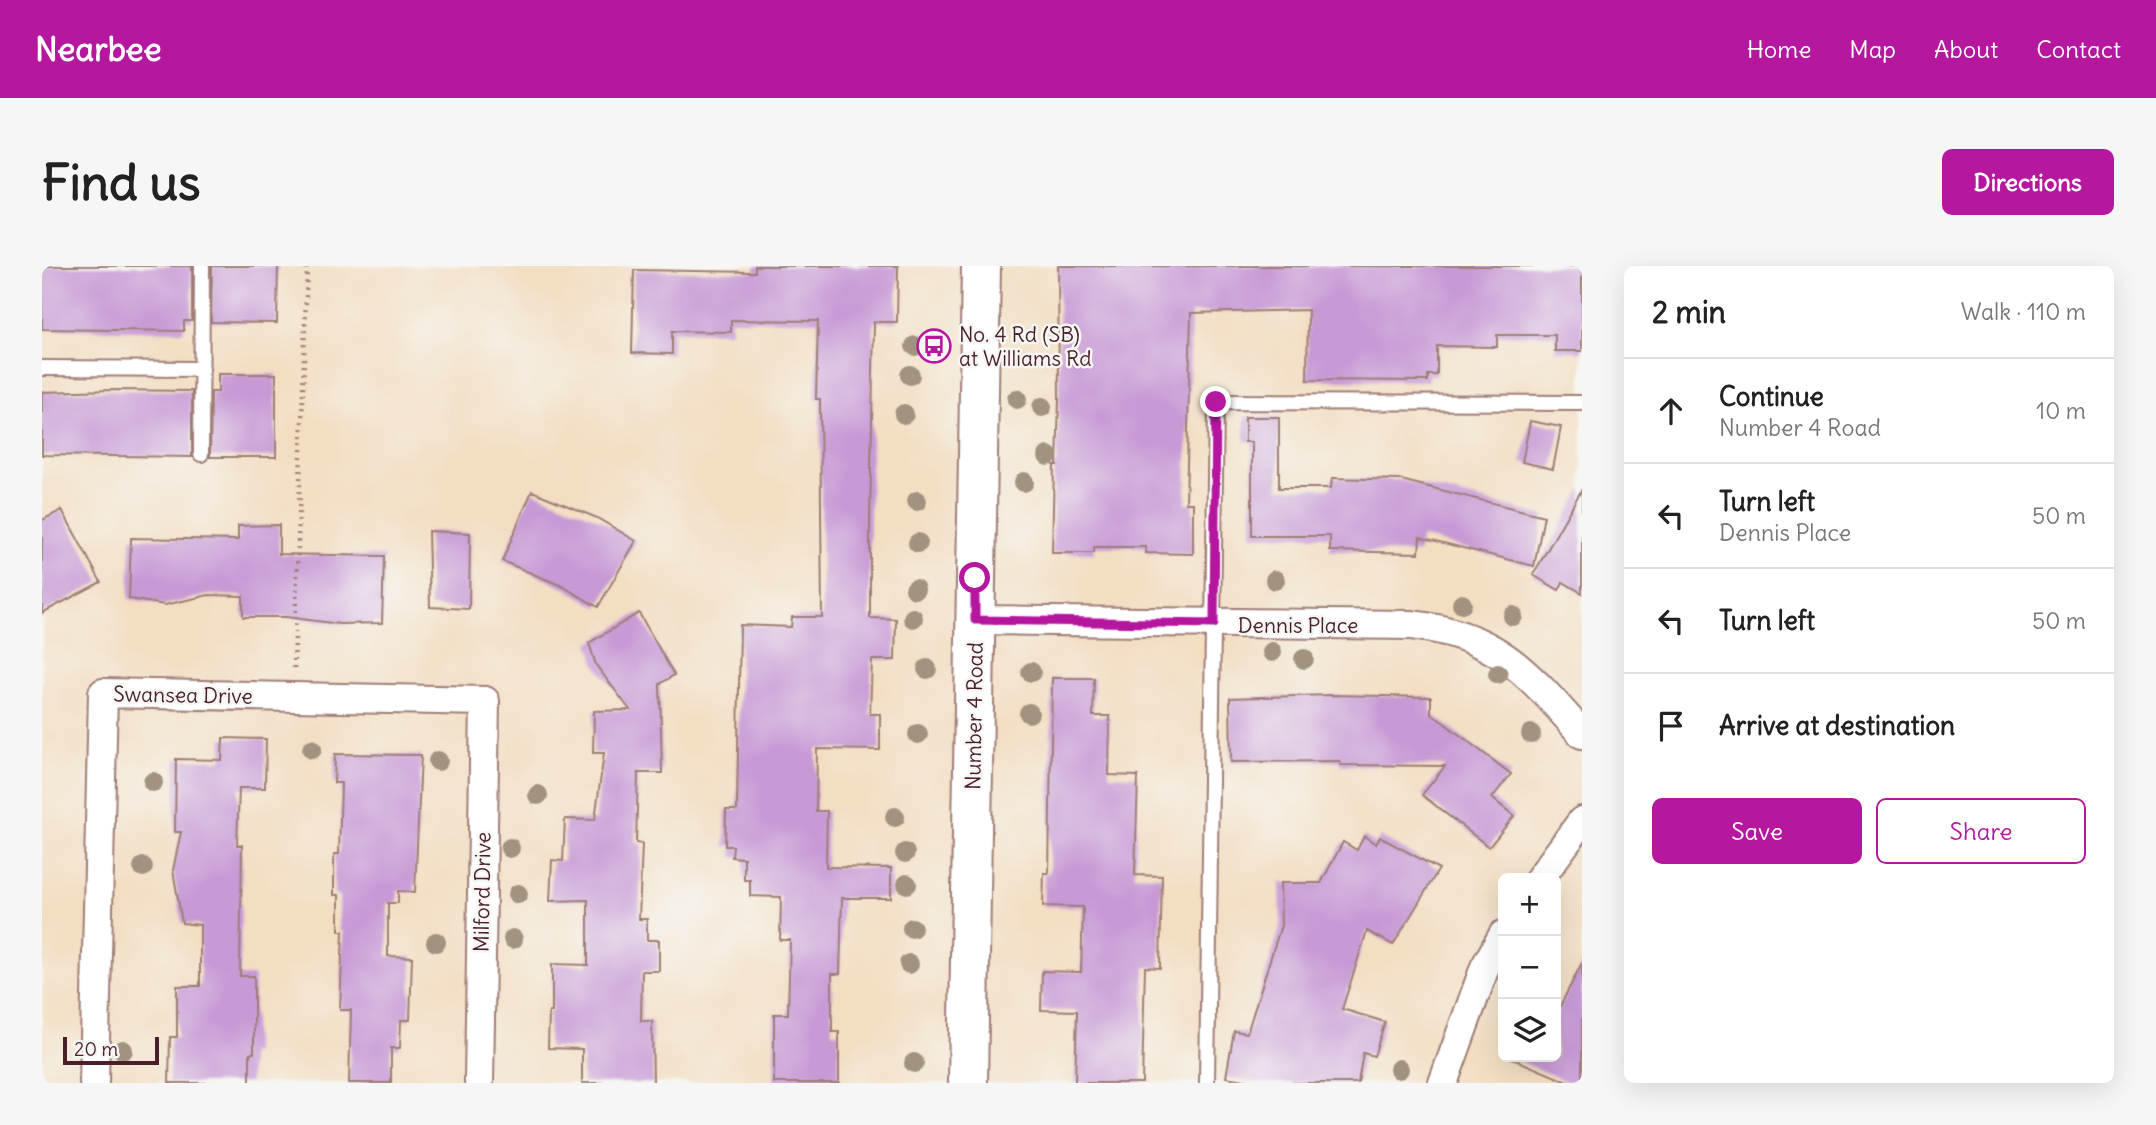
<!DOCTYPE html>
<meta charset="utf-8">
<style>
:root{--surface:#fff;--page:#f6f6f6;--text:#222;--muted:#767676;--line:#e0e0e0;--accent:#b5179e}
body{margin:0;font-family:Delius,sans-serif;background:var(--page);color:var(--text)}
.controls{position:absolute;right:21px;bottom:21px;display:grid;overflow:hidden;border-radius:10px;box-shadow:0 7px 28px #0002}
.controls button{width:63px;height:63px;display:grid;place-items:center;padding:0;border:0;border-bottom:2px solid var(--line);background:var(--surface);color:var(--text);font:35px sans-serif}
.scale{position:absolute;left:21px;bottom:18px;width:96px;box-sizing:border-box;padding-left:7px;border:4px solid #4a1f2b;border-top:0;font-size:19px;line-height:24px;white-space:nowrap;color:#4a1f2b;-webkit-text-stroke:5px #f6f6f2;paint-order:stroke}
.stop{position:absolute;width:21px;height:21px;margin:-16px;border:5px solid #b5179e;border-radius:50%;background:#fff}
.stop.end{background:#b5179e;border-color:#fff;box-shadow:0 2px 7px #0008}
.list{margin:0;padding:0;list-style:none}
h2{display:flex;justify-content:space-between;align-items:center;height:91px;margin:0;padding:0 28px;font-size:30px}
h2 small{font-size:23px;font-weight:400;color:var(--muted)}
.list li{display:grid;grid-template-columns:46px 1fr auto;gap:21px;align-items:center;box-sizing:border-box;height:105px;padding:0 28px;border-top:2px solid var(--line)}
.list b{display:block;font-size:26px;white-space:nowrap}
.list p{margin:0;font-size:23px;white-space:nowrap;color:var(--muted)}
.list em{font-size:23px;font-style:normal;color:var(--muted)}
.actions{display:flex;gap:14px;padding:21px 28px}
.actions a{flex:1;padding:16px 0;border:2px solid var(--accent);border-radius:10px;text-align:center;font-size:24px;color:var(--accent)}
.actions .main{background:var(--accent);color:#fff}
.icon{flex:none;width:38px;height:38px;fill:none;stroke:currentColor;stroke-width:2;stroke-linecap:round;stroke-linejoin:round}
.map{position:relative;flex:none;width:1540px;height:817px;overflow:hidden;border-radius:10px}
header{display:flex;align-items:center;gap:42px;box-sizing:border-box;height:98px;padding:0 35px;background:var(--accent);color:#fff}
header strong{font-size:33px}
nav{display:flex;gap:38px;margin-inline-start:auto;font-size:24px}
.intro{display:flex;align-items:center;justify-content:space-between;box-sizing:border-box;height:168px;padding:0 42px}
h1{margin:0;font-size:49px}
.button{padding:18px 32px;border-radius:10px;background:var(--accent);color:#fff;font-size:24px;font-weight:700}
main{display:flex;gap:42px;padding:0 42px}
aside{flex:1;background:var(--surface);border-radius:10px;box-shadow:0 7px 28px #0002}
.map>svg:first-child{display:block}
</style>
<header>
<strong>Nearbee</strong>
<nav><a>Home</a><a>Map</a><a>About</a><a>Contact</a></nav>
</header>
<div class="intro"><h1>Find us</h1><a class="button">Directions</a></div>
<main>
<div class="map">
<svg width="1540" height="817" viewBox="0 0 1540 817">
<rect width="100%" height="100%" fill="#f6f6f2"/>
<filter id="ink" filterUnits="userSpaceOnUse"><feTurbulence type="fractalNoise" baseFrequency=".0143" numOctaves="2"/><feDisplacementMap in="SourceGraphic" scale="14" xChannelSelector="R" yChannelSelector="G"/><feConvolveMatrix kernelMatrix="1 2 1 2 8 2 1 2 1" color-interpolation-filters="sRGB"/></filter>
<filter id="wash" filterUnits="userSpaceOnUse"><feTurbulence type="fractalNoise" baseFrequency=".00686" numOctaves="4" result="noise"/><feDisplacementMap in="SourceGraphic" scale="28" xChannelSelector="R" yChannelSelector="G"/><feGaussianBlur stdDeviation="1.57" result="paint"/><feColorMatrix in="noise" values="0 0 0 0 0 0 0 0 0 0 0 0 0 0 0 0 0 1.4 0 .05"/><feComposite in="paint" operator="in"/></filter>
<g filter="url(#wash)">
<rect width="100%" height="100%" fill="#f3dec2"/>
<g id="blocks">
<!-- building -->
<g fill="#c79ad5">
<polygon points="0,0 150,0 150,55 142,55 142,65 0,63"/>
<polygon points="170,0 236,0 235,57 169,56"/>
<polygon points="713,0 856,0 855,56 832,56 828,253 828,352 854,353 853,394 830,394 828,448 838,448 838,484 775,483 774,545 785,545 784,601 849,602 849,632 800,632 798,708 790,708 790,766 797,766 797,817 732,817 732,748 746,748 748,674 738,674 739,631 708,630 708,614 702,614 702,592 690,591 691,580 683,580 684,544 695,544 698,359 749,361 750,351 780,351 778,133 774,133 776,55 689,54 689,66 630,65 630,88 590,87 592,4 713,6"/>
<polygon points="1016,0 1540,0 1540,85 1513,85 1513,69 1455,69 1455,81 1395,80 1395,109 1386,109 1386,115 1265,114 1266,44 1149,47 1144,237 1151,237 1151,288 1104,287 1104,281 1052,281 1052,287 1010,287 1012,199 1015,199 1017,132"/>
<polygon points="176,108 234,108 234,191 168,191 169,126 176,126"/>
<polygon points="72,124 150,125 150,191 0,189 0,126"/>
<polygon points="1203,151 1237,151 1237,222 1289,222 1290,212 1359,214 1502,250 1492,300 1378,271 1377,287 1288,285 1288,270 1210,270 1210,176 1203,176"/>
<polygon points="1488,155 1519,161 1511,203 1480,196"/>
<polygon points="1540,223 1540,327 1521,316 1517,324 1491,309"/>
<polygon points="490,225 555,252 594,275 556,341 520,320 460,295"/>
<polygon points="20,244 59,316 0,347 0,254"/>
<polygon points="237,259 237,288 342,290 340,357 298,358 244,351 201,351 201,330 167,329 123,339 87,333 89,272 196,274 196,260"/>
<polygon points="386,265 428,267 427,343 388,341"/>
<polygon points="597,347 632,409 618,418 620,507 596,507 594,577 600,578 597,653 605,653 605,674 617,674 617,705 600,705 599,755 610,755 611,817 540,817 540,783 506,782 507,746 510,746 510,698 546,699 546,634 508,635 510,594 521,595 523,553 553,554 562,487 551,487 552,445 588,444 554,399 547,377"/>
<polygon points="1010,412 1052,412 1051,450 1068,450 1067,509 1096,510 1093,609 1120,610 1118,702 1103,701 1100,817 1033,817 1035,745 999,744 1000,705 1039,706 1041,641 1001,640 1002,607 1007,607"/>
<polygon points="1290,429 1389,431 1389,447 1469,508 1450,532 1472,550 1447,581 1380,529 1403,500 1298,499 1298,495 1189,496 1188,432"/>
<polygon points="181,472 224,473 223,522 197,522 195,579 200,579 198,710 212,710 212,787 208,787 208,817 127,817 128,771 135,771 135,720 158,720 158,659 140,657 131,604 139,566 133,566 134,493 180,494"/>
<polygon points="293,488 379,489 373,626 356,625 356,637 346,637 346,690 370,691 368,754 359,754 358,782 349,782 349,817 307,817 309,744 298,744 301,665 297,665 297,629 292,629 292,588 297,588 299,517 292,517"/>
<polygon points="1322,570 1334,578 1338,571 1397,603 1351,679 1325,665 1300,743 1343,756 1332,790 1321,787 1316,817 1218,817 1184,811 1192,765 1205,767 1239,659 1238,617 1279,617 1301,576 1315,584"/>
<polygon points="1540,697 1540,817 1528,817 1467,791 1514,791 1514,748"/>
</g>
</g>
</g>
<g filter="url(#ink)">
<use href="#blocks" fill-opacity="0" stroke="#9e7e76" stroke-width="2"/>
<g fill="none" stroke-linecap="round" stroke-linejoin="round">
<defs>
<g id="service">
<polyline points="0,102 160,103"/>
<polyline points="159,188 160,0"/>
<polyline points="1165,817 1174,136 1540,137"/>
</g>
<g id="minor">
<path d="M933,354L1369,359C1455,368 1486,407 1540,468"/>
<polyline points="1498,612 1540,555"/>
<polyline points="52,817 61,427 443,435 437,817"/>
<polyline points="1401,817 1443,701 1461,669"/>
</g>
<polyline id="secondary" points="926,817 939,0"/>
</defs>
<!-- service casing -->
<use href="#service" stroke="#9e7e76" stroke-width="18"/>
<!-- minor casing -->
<use href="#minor" stroke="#9e7e76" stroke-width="32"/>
<!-- secondary casing -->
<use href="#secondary" stroke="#9e7e76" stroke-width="42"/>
<!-- path -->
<polyline stroke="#9e7e76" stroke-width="4.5" stroke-dasharray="2 5" stroke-linecap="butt" points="252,402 265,0"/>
<!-- service -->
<use href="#service" stroke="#fff" stroke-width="14"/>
<!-- minor -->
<use href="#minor" stroke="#fff" stroke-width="28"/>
<!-- secondary -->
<use href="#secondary" stroke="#fff" stroke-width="38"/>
</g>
<!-- trees -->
<g fill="#a1937f">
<circle cx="873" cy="80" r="10"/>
<circle cx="868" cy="109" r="10"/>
<circle cx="975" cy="133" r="10"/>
<circle cx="1000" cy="141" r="10"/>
<circle cx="862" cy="148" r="10"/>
<circle cx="1006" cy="190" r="10"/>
<circle cx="982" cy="216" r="10"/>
<circle cx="875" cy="235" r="10"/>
<circle cx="876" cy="277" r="10"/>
<circle cx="1233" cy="314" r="10"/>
<circle cx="873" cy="323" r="10"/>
<circle cx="1420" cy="338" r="10"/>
<circle cx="1471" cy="350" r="10"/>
<circle cx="871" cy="352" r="10"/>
<circle cx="1230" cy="386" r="10"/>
<circle cx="1262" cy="393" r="10"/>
<circle cx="885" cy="403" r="10"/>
<circle cx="989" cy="406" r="10"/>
<circle cx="1456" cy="408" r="10"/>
<circle cx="987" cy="447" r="10"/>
<circle cx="876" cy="468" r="10"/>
<circle cx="1489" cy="468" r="10"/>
<circle cx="270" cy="483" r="10"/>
<circle cx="396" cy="495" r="10"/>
<circle cx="111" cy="516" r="10"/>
<circle cx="496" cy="529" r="10"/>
<circle cx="853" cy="551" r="10"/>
<circle cx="468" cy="582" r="10"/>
<circle cx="863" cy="587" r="10"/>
<circle cx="101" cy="601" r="10"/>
<circle cx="865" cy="618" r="10"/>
<circle cx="476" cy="628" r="10"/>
<circle cx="870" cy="662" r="10"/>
<circle cx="471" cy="673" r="10"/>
<circle cx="394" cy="676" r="10"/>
<circle cx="867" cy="698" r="10"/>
<circle cx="81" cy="784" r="10"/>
<circle cx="872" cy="797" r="10"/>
<circle cx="1357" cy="803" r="10"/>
</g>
</g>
<g fill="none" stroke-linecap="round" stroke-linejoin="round" filter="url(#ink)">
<!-- route -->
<polyline stroke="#b5179e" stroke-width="9" points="933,312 933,354 1172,358 1174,136"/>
</g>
<!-- icons -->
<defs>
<symbol id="bus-ring" viewBox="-11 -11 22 22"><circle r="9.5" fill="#f6f6f2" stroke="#b5179e" stroke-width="1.5"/><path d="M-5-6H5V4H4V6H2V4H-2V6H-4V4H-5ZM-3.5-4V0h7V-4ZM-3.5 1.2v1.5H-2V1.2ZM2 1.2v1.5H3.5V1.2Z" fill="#b5179e"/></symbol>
</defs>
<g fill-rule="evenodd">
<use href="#bus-ring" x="873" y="61" width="38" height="38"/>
</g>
<g text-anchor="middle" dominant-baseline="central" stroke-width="5" stroke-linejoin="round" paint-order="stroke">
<!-- poi labels -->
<g font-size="21" fill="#4a1f2b" stroke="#f6f6f2" text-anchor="start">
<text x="917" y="68">No. 4 Rd (SB)<tspan x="917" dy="24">at Williams Rd</tspan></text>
</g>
<!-- street labels -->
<g font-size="21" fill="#4a1f2b" stroke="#f6f6f2">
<text x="1256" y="359">Dennis Place</text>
<text transform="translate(141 429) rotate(1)">Swansea Drive</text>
<text transform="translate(932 450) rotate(-89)">Number 4 Road</text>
<text transform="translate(440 626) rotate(-89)">Milford Drive</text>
</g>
</g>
</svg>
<div class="controls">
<button>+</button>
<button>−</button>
<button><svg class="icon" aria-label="layers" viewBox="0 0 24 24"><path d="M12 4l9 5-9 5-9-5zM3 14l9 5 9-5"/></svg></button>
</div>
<div class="scale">20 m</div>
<div class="stop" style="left:933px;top:312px"></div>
<div class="stop end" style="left:1174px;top:136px"></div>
</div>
<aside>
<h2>2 min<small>Walk · 110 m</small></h2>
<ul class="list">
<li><svg class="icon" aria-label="ahead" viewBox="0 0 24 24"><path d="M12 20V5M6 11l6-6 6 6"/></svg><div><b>Continue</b><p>Number 4 Road</p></div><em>10 m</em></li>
<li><svg class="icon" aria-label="left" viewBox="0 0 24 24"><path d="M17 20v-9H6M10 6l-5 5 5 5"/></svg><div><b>Turn left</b><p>Dennis Place</p></div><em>50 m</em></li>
<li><svg class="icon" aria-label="left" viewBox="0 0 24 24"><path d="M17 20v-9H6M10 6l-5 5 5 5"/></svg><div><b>Turn left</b></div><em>50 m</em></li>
<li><svg class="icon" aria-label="arrive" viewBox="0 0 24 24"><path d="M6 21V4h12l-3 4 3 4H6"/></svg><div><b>Arrive at destination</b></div></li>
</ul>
<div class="actions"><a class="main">Save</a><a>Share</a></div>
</aside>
</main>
